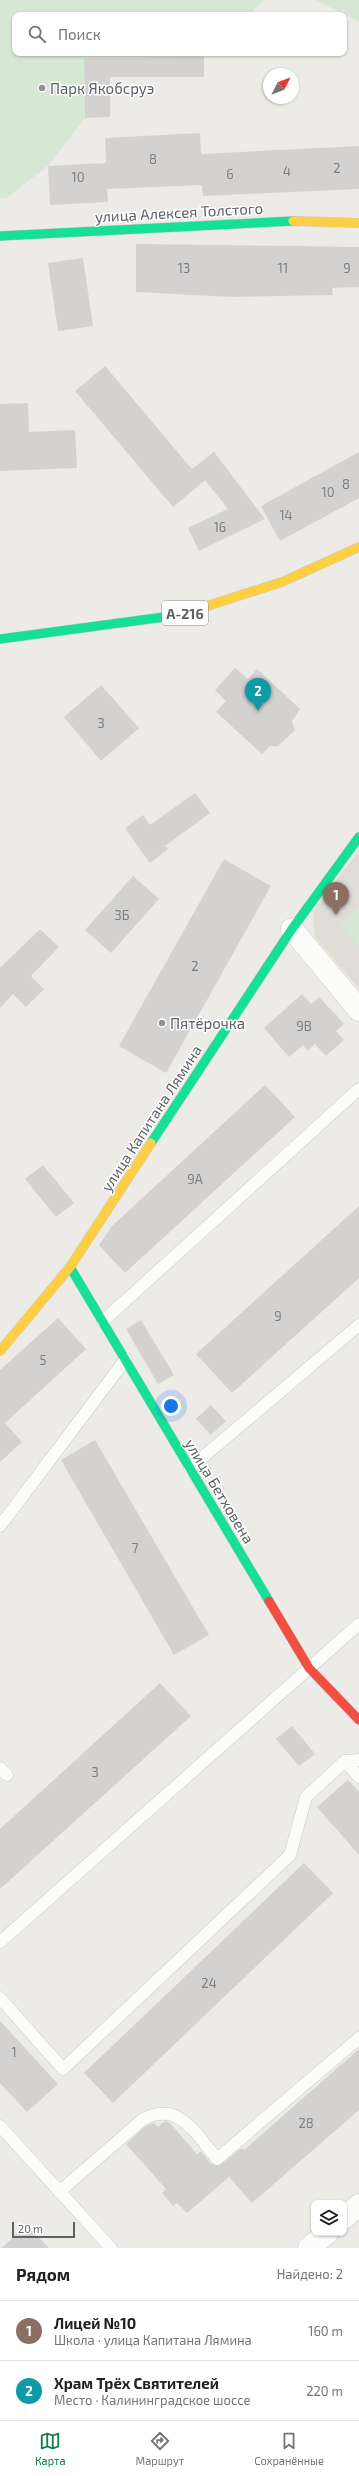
<!DOCTYPE html>
<html lang="ru">
<meta charset="utf-8">
<style>
:root{--surface:#fff;--page:#f6f6f6;--text:#202124;--muted:#757577;--line:#e0e0e0;--accent:#0b8043}
body{margin:0;font-family:"Exo 2",sans-serif;background:var(--page);color:var(--text)}
.controls{position:absolute;right:12px;bottom:12px;display:grid;overflow:hidden;border-radius:8px;box-shadow:0 1px 3px #0004}
.controls button{width:36px;height:36px;display:grid;place-items:center;padding:0;border:0;border-bottom:1px solid var(--line);background:var(--surface);color:var(--text);font:20px sans-serif}
.compass{position:absolute;left:263px;top:68px;width:36px;height:36px;border-radius:50%;background:var(--surface);box-shadow:0 1px 3px #0004;rotate:48deg}
.scale{position:absolute;left:12px;bottom:10px;width:63px;box-sizing:border-box;padding-left:4px;border:2px solid #5d6065;border-top:0;font-size:11px;line-height:14px;white-space:nowrap;color:#5d6065;-webkit-text-stroke:3px #fff;paint-order:stroke}
.you{position:absolute;left:171px;top:1406px;width:14px;height:14px;margin:-10px;border:3px solid #fff;border-radius:50%;background:#1a73e8;box-shadow:0 0 0 6px #1a73e833}
.badge{display:grid;place-items:center;width:26px;height:26px;border-radius:50%;background:var(--accent);color:#fff;font-size:13px;font-weight:700}
.pin{position:absolute;translate:-50% -33px;filter:drop-shadow(0 1px 2px #0008)}
.pin::after{content:'';position:absolute;top:21px;width:14px;height:12px;background:inherit;clip-path:polygon(0 0,100% 0,50% 100%)}
.list{margin:0;padding:0;list-style:none}
h2{display:flex;justify-content:space-between;align-items:center;height:52px;margin:0;padding:0 16px;font-size:17px}
h2 small{font-size:13px;font-weight:400;color:var(--muted)}
.list li{display:grid;grid-template-columns:26px 1fr auto;gap:12px;align-items:center;box-sizing:border-box;height:60px;padding:0 16px;border-top:1px solid var(--line)}
.list b{display:block;font-size:15px;white-space:nowrap}
.list p{margin:0;font-size:13px;white-space:nowrap;color:var(--muted)}
.list em{font-size:13px;font-style:normal;color:var(--muted)}
.icon{flex:none;width:22px;height:22px;fill:none;stroke:currentColor;stroke-width:2;stroke-linecap:round;stroke-linejoin:round}
.map{position:relative;flex:none;width:359px;height:2248px;overflow:hidden}
.search{position:absolute;background:var(--surface);box-shadow:0 1px 3px #0004;left:12px;right:12px;top:12px;height:44px;display:flex;align-items:center;gap:10px;box-sizing:border-box;padding:0 14px;border-radius:8px;color:var(--muted);font-size:15px}
.sheet{height:172px;background:var(--surface)}
nav{display:flex;justify-content:space-around;align-items:center;box-sizing:border-box;height:56px;border-top:1px solid var(--line);background:var(--surface);font-size:11px;color:var(--muted)}
nav a{display:grid;justify-items:center;gap:2px}
nav .on{color:var(--accent)}
.map>svg:first-child{display:block}
</style>
<div class="map">
<svg width="359" height="2248" viewBox="0 0 359 2248">
<rect width="100%" height="100%" fill="#edebe7"/>
<!-- education -->
<polygon fill="#e0ddd7" points="359,850 359,989 315,937 313,921 314,910"/>
<!-- green -->
<g fill="#d6e8d3">
<polygon points="0,0 264,0 248,15 15,15 15,53 208,53 204,57 84,58 85,118 48,166 6,198 0,198"/>
<polygon points="316,0 359,0 359,22"/>
<polygon points="359,906 359,946 339,926"/>
</g>
<!-- building -->
<g fill="#d3d2d0">
<polygon points="204,57 204,77 110,77 110,117 85,118 84,58"/>
<polygon points="200,133 201,154 359,146 359,189 203,196 202,185 107,189 108,202 50,205 48,166 106,163 105,138"/>
<polygon points="136,244 359,247 359,287 332,288 333,295 232,297 136,292"/>
<polygon points="83,258 93,326 58,331 48,263"/>
<polygon points="105,366 192,469 214,452 265,519 199,551 188,528 228,509 205,480 173,507 75,391"/>
<polygon points="28,403 29,432 75,430 77,468 0,471 0,404"/>
<polygon points="359,452 359,498 280,541 261,506"/>
<polygon points="235,668 248,679 257,669 300,709 292,721 295,730 278,746 270,746 262,754 216,712 226,701 215,690"/>
<polygon points="101,685 139,728 101,761 64,717"/>
<polygon points="195,793 210,813 165,846 168,849 150,863 125,828 143,815 150,825"/>
<polygon points="224,859 271,886 166,1073 119,1046"/>
<polygon points="133,876 159,899 111,953 85,930"/>
<polygon points="40,929 59,947 31,976 44,989 26,1007 13,994 0,1008 0,968"/>
<polygon points="302,994 311,1004 319,997 344,1024 336,1031 344,1040 326,1056 315,1044 308,1051 303,1045 289,1057 264,1028"/>
<polygon points="265,1085 295,1117 125,1273 99,1245 112,1226"/>
<polygon points="43,1165 74,1203 56,1217 25,1179"/>
<polygon points="359,1206 359,1278 232,1393 196,1354"/>
<polygon points="58,1318 86,1349 5,1423 22,1442 0,1462 0,1370"/>
<polygon points="141,1320 174,1375 158,1384 126,1329"/>
<polygon points="211,1405 226,1421 211,1435 196,1419"/>
<polygon points="95,1440 209,1635 174,1655 61,1460"/>
<polygon points="160,1683 191,1716 0,1889 0,1829"/>
<polygon points="292,1726 315,1754 299,1766 276,1739"/>
<polygon points="348,1780 359,1792 359,1855 317,1807"/>
<polygon points="304,1863 333,1893 113,2103 84,2073"/>
<polygon points="0,2021 58,2084 27,2112 0,2083"/>
<polygon points="359,2049 359,2110 252,2203 229,2177 187,2213 177,2203 173,2206 162,2193 166,2189 126,2144 146,2126 154,2123 158,2127 165,2121 170,2123 197,2154 201,2151 211,2164 219,2166 242,2148 244,2150"/>
<polygon points="26,2225 49,2248 2,2248"/>
</g>
<g fill="none" stroke-linecap="round" stroke-linejoin="round">
<defs>
<g id="lane">
<polyline points="103,1321 359,1089"/>
<polyline points="190,1468 359,1325"/>
<polyline points="0,1526 126,1359"/>
<polyline points="345,1761 359,1777"/>
<polyline points="0,1768 7,1775"/>
<polyline points="0,1942 359,1624"/>
<polyline points="0,1998 63,2069 290,1855 306,1797 345,1761 359,1760"/>
<polyline points="0,2126 111,2248"/>
<path d="M59,2192L142,2120C178,2099 196,2134 217,2159L359,2038"/>
</g>
<g id="street">
<polyline points="292,929 359,1010"/>
<polyline points="344,2218 359,2205"/>
<polyline points="309,2248 327,2233"/>
</g>
<g id="fast">
<polyline points="0,236 293,221"/>
<polyline points="0,639 179,615"/>
<polyline points="151,1143 292,929 359,837"/>
<polyline points="70,1267 269,1601"/>
</g>
<g id="slow">
<polyline points="293,221 359,223"/>
<polyline points="179,615 282,582 359,547"/>
<polyline points="0,1351 70,1267 151,1143"/>
</g>
<polyline id="jam" points="269,1601 309,1668 359,1720"/>
</defs>
<!-- lane casing -->
<use href="#lane" stroke="#c8c8c8" stroke-width="13"/>
<!-- street casing -->
<use href="#street" stroke="#c8c8c8" stroke-width="23"/>
<!-- fast casing -->
<use href="#fast" stroke="#c9c9c9" stroke-width="10"/>
<!-- slow casing -->
<use href="#slow" stroke="#c9c9c9" stroke-width="10"/>
<!-- jam casing -->
<use href="#jam" stroke="#c9c9c9" stroke-width="10"/>
<!-- lane -->
<use href="#lane" stroke="#fcfcfb" stroke-width="12"/>
<!-- street -->
<use href="#street" stroke="#fcfcfb" stroke-width="22"/>
<!-- fast -->
<use href="#fast" stroke="#16e098" stroke-width="9"/>
<!-- slow -->
<use href="#slow" stroke="#ffcf43" stroke-width="9"/>
<!-- jam -->
<use href="#jam" stroke="#f24e42" stroke-width="9"/>
</g>
<!-- markers -->
<g fill="#8f9192" stroke="#fff" stroke-width="1.5">
<circle cx="42" cy="88" r="4"/>
<circle cx="162" cy="1023" r="4"/>
</g>
<g text-anchor="middle" dominant-baseline="central" stroke-width="3" stroke-linejoin="round" paint-order="stroke">
<!-- number labels -->
<g font-size="13" fill="#7c7e81">
<text x="153" y="159">8</text>
<text x="337" y="168">2</text>
<text x="287" y="171">4</text>
<text x="230" y="174">6</text>
<text x="78" y="177">10</text>
<text x="184" y="268">13</text>
<text x="283" y="268">11</text>
<text x="347" y="268">9</text>
<text x="346" y="484">8</text>
<text x="328" y="492">10</text>
<text x="286" y="515">14</text>
<text x="220" y="527">16</text>
<text x="101" y="723">3</text>
<text x="122" y="915">3Б</text>
<text x="195" y="966">2</text>
<text x="304" y="1026">9В</text>
<text x="195" y="1179">9А</text>
<text x="278" y="1316">9</text>
<text x="43" y="1360">5</text>
<text x="135" y="1548">7</text>
<text x="95" y="1772">3</text>
<text x="209" y="1983">24</text>
<text x="14" y="2052">1</text>
<text x="306" y="2123">28</text>
</g>
<!-- shield labels -->
<rect fill="#fff" stroke="#8e9093" stroke-width="1" x="162" y="601" width="46" height="24" rx="3"/>
<g font-size="14" font-weight="bold" fill="#5d6065">
<text x="185" y="613">А-216</text>
</g>
<!-- poi labels -->
<g font-size="15" fill="#5d6065" stroke="#fff" text-anchor="start">
<text x="50" y="88">Парк Якобсруэ</text>
<text x="170" y="1023">Пятёрочка</text>
</g>
<!-- street labels -->
<g font-size="15" fill="#5d6065" stroke="#fff">
<text transform="translate(179 212) rotate(-3)">улица Алексея Толстого</text>
<text transform="translate(151 1118) rotate(-57)">улица Капитана Лямина</text>
<text transform="translate(220 1491) rotate(59)">улица Бетховена</text>
</g>
</g>
</svg>
<div class="controls">
<button><svg class="icon" aria-label="layers" viewBox="0 0 24 24"><path d="M12 4l9 5-9 5-9-5zM3 14l9 5 9-5"/></svg></button>
</div>
<svg class="compass" viewBox="-18 -18 36 36"><path d="M0-13l5 13h-10z" fill="#e53935"/><path d="M0 13l5-13h-10z" fill="#757577"/></svg>
<div class="scale">20 m</div>
<div class="you"></div>
<div class="pin badge" style="left:336px;top:915px;background:#8d6e63">1</div>
<div class="pin badge" style="left:258px;top:711px;background:#0f9aa8">2</div>
<div class="search"><svg class="icon" aria-label="search" viewBox="0 0 24 24"><circle cx="10" cy="10" r="6"/><path d="M15 15l6 6"/></svg>Поиск</div>
</div>
<section class="sheet">
<h2>Рядом<small>Найдено: 2</small></h2>
<ul class="list">
<li><span class="badge" style="background:#8d6e63">1</span><div><b>Лицей №10</b><p>Школа · улица Капитана Лямина</p></div><em>160 m</em></li>
<li><span class="badge" style="background:#0f9aa8">2</span><div><b>Храм Трёх Святителей</b><p>Место · Калининградское шоссе</p></div><em>220 m</em></li>
</ul>
</section>
<nav>
<a class="on"><svg class="icon" aria-label="map" viewBox="0 0 24 24"><path d="M3 6l6-2 6 2 6-2v14l-6 2-6-2-6 2zM9 4v14M15 6v14"/></svg>Карта</a>
<a><svg class="icon" aria-label="directions" viewBox="0 0 24 24"><path d="M12 3l9 9-9 9-9-9zM9 14v-3h6M13 9l2 2-2 2"/></svg>Маршрут</a>
<a><svg class="icon" aria-label="saved" viewBox="0 0 24 24"><path d="M7 4h10v16l-5-4-5 4z"/></svg>Сохранённые</a>
</nav>
